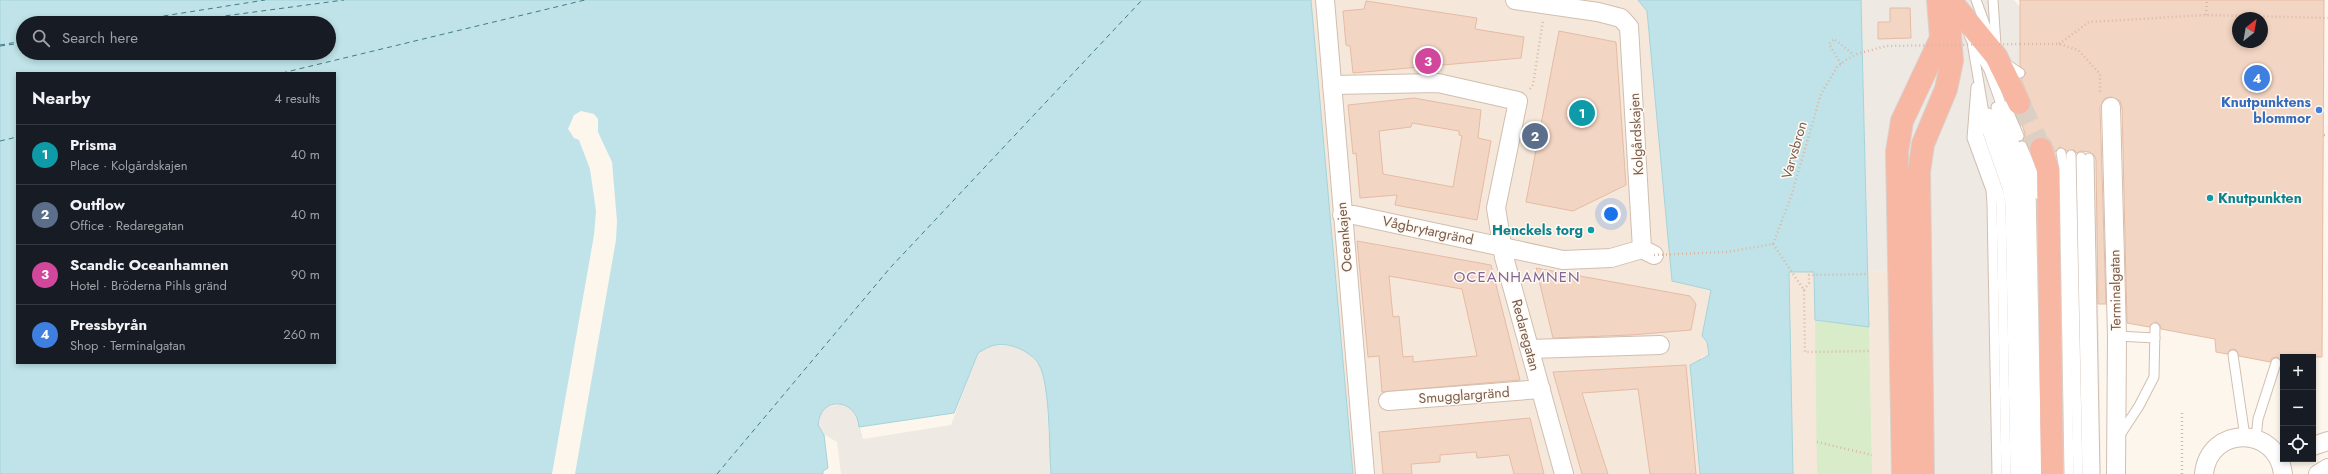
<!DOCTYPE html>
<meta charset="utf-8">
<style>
:root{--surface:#171b24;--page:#20242c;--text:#f1f3f6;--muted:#9ea1a6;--line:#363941;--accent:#db2777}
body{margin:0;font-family:Jost,sans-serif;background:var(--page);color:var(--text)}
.controls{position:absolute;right:12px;bottom:12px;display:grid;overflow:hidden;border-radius:0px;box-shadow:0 2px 6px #0003}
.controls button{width:36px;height:36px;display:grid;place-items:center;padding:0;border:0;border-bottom:1px solid var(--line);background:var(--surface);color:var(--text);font:20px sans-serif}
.compass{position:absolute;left:2232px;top:12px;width:36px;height:36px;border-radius:50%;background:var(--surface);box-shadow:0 2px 6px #0003;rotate:31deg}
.you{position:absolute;left:1611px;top:214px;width:14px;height:14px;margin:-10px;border:3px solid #fff;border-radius:50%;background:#1a73e8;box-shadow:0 0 0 6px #1a73e833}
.badge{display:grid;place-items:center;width:26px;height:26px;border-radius:50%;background:var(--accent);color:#fff;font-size:13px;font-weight:700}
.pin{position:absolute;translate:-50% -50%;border:2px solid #fff;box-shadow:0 1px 4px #0006}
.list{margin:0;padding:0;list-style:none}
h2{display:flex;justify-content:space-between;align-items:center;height:52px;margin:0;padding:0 16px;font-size:17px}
h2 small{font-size:13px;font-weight:400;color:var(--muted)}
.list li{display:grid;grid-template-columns:26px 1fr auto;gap:12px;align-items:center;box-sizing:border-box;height:60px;padding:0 16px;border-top:1px solid var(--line)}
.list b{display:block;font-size:15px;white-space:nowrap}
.list p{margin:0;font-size:13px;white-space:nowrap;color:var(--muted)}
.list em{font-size:13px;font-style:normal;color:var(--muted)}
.icon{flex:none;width:22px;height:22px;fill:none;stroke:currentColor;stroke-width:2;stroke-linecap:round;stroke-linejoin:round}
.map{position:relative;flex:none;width:2328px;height:474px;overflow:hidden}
.search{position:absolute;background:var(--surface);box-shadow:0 2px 6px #0003;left:16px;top:16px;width:320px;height:44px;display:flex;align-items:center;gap:10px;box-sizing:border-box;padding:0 14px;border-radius:22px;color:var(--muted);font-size:15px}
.panel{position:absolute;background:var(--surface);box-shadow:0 2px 6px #0003;left:16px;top:72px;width:320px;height:292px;border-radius:0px}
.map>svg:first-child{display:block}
</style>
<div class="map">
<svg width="2328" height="474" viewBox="0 0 2328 474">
<rect width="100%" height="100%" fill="#fdf6ec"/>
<!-- residential -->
<g fill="#f5e8da">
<polygon points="1311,0 1638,0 1647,11 1672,280 1711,290 1702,336 1707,342 1709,355 1701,357 1697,432 1700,474 1353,474"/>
<polygon points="1888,270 1890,474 1793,474 1789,272 1814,272 1815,320 1869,327 1868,272"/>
</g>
<!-- industrial -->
<g fill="#efe9e4">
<polygon points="1861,0 2014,0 2020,7 2019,145 2096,160 2101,474 1890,474 1888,270 1868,272"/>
<polygon points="995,345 1014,346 1028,353 1041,368 1046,389 1051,474 841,474 837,442 820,432 818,425 819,413 823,409 838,404 846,404 851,408 858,420 863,439 951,425 978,353"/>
</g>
<!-- green -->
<polygon fill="#d8ecc9" points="1815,320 1869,327 1872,474 1817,474"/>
<!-- water -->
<g fill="#bfe3e8" stroke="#a5d3da" fill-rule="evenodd">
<path d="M0,0H1311L1353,474H1051C1049,447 1050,392 1041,369C1035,353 1012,342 995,345C990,346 983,350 978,353L954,413L859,427C857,398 820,395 818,425L824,435L828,468L823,471V474H0ZM23,23H329V53H23ZM17,73H335V363H17Z"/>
<polygon points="1638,0 1861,0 1869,327 1815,320 1814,272 1789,272 1793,474 1700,474 1690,365 1709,355 1707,342 1702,336 1711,290 1672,281 1647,11"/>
</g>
<!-- pier -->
<polygon fill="#fdf6ec" points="581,111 594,114 598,119 598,132 612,162 617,221 616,240 575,474 552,474 594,235 596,211 590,169 579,140 574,138 568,129 574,115"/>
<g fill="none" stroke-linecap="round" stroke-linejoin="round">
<!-- ferry -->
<g stroke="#437c86" stroke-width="1" stroke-dasharray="5 4" stroke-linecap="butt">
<polyline points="119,23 265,0"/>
<polyline points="172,23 344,0"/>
<polyline points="0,45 23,41"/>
<polyline points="0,46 23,43"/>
<polyline points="282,73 585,0"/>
<polyline points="0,141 17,137"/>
<polyline points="717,474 890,268 1142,0"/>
</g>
</g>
<!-- building -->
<g fill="#f3d5c3" stroke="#e6bba3" fill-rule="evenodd">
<path d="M2020,0H2324L2322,357H2283V364L2277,357L2272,358L2270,362L2239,356L2235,349L2230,350L2227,354L2216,352L2215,339L2161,329L2160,325L2156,322L2149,327L2127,323L2122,107L2120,101L2111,97L2105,98L2100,107L2106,304H2098L2096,160L2094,155L2089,152L2080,151L2077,153L2074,150L2067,151L2060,147L2055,152L2050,140L2044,137H2037L2029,147L2023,140L2025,134L2019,115L2029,110L2031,103L2021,79L2026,73L2020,66ZM2238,18H2262V42H2238Z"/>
<polygon points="1366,1 1477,18 1475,29 1524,37 1521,58 1353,73 1350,46 1346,45 1343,11 1364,9"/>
<polygon points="1890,8 1910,8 1911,38 1878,39 1878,22 1890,22"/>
<polygon points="1559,31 1616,42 1626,185 1573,211 1526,202"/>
<path d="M1414,98L1481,110L1478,138L1491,141L1477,220L1395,205L1397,195L1360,198L1356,153L1353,154L1348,105ZM1412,123L1459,131V135L1462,136L1453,187L1383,174L1379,131L1411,127Z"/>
<path d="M1357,241L1491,265L1520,380L1382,392L1379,356L1368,357ZM1389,276L1462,289L1477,356L1413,362V356L1403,357L1399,316L1393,317Z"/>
<polygon points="1536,268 1690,296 1696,304 1691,330 1631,335 1553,338"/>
<polygon points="1686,365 1696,474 1650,474 1638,389 1582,393 1608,474 1582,474 1553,372"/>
<polygon points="1530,418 1544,474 1514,474 1509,455 1477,458 1476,452 1440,455 1440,462 1411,464 1412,474 1383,474 1379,432"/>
</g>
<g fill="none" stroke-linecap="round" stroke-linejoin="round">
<!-- highway-tunnel -->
<polyline stroke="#dcd0c4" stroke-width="22" stroke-dasharray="22 11" stroke-linecap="butt" points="2019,103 2041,149"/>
<defs>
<g id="lane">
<polyline points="1976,0 1990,38"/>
<polyline points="1993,0 1996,45"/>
<polyline points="1969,35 1972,42 1987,131 2007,188 2010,204 2015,474"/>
<polyline points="1975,46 1989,70 2031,190 2037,474"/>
<polyline points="2005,63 2020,73"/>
<polyline points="1976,87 1972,138 1991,190 1992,204 1997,474"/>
<polyline points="2006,106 2019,136"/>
<polyline points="1978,107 1979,136 1999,193 2001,204 2006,474"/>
<path d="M1996,107C2002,140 2021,171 2025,205L2030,474"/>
<polyline points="1989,113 2017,194 2018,204 2022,474"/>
<polyline points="2022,146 2038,185 2039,195"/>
<polyline points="2061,153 2064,168 2069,474"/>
<polyline points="2071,155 2078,474"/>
<polyline points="2081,157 2087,474"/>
<polyline points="2089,158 2095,474"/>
<polyline points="2117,336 2155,338"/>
<polyline points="2233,355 2245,437"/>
<polyline points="2118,438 2139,406 2154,377 2155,328"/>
<polyline points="2256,438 2258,419 2276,363"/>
</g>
<g id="street">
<polyline points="1325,0 1365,474"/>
<polyline points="1515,0 1598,12 1621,18 1629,27 1642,249 1654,255"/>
<polyline points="1332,85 1438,83 1518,101 1496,208 1504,257 1564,474"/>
<polyline points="2111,107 2117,336 2116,474"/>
<polyline points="1342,215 1354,215 1563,260 1611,258 1642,249"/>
<polyline points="1530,349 1660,345"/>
<polyline points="1388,401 1541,389"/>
<polyline points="2313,446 2328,441"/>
<path d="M2204,474C2209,425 2277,425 2283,474"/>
<polyline points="2318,474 2328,468"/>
</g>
<g id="highway">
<polyline points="1950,0 1996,56 2019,103"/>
<polyline points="2041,149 2048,170 2052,474"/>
<polyline points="1903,474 1897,152 1902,121 1941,38 1938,0"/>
<polyline points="1923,474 1919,172 1923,144 1946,89 1952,61 1949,21"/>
</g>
</defs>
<!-- lane casing -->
<use href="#lane" stroke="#d1beb0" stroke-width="11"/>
<!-- street casing -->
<use href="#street" stroke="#d1beb0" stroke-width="20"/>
<!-- highway casing -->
<use href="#highway" stroke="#dad1cd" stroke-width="24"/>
<!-- path -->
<g stroke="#d9b8a5" stroke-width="2.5" stroke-dasharray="1 3" stroke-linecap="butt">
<polyline points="2206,15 2207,0"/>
<polyline points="2020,44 2059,44 2078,50 2100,74 2100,94"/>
<polyline points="2059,44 2089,22 2206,15 2328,18"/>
<polyline points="1841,64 1829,44 1834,39 1854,55"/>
<polyline points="1530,89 1533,85 1543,20"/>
<polyline points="2324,135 2328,135"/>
<polyline points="1773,244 1804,290 1805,352 1871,351"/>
<polyline points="1804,290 1809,283 1809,275 1868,274"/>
<polyline points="1817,442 1872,455"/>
<polyline points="2182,474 2182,411"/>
</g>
<!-- lane -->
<use href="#lane" stroke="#fff" stroke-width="9"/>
<!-- street -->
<use href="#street" stroke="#fff" stroke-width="18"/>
<!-- highway -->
<use href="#highway" stroke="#f7b7a3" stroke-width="22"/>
<!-- path-bridge -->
<polyline stroke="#d9b8a5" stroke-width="2.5" stroke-dasharray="1 3" stroke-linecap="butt" points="1654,255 1727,252 1773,244 1791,197 1821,94 1837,67 1846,60 1857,54 1886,46 2020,44"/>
</g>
<!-- markers -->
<circle fill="#3f7fe0" stroke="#fffaf3" stroke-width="1.5" cx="2319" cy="110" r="4"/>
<g fill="#0f9aa8" stroke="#fffaf3" stroke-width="1.5">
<circle cx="2210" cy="198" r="4"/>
<circle cx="1591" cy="230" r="4"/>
</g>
<g text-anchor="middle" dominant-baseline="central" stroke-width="3" stroke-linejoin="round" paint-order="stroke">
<!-- shop labels -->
<g font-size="14" font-weight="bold" fill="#366cbe" stroke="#fffaf3" text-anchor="end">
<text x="2311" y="102">Knutpunktens<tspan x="2311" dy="16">blommor</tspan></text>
</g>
<!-- street labels -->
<g font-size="14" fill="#7a5c4d" stroke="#fffaf3">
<text transform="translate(1636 134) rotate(-93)">Kolgårdskajen</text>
<text transform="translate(1794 150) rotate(-74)">Varvsbron</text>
<text transform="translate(1428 230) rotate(12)">Vågbrytargränd</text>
<text transform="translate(1344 237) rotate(-95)">Oceankajen</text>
<text transform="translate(2115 290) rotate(-91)">Terminalgatan</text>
<text transform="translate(1526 335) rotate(75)">Redaregatan</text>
<text transform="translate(1464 395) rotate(-4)">Smugglargränd</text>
</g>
<!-- culture labels -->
<g font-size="14" font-weight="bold" fill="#0d838f" stroke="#fffaf3" text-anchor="start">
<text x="2218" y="198">Knutpunkten</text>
<text x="1583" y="230" text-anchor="end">Henckels torg</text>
</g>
<!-- neighbourhood labels -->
<g font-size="15" letter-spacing="1" fill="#846695" stroke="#fffaf3">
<text x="1517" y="277">OCEANHAMNEN</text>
</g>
</g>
</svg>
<div class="controls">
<button>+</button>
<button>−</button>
<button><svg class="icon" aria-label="locate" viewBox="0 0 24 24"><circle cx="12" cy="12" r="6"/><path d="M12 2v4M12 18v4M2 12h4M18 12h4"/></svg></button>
</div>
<svg class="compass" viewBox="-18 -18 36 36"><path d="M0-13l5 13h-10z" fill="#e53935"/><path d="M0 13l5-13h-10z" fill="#9ea1a6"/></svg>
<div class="you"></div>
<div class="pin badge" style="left:1582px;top:113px;background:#0f9aa8">1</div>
<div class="pin badge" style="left:1535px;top:136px;background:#5c6f8a">2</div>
<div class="pin badge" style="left:1428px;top:61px;background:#d1479c">3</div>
<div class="pin badge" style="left:2257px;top:78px;background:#3f7fe0">4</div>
<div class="search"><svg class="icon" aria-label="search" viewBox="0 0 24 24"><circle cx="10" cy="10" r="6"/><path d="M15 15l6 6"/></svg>Search here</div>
<section class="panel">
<h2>Nearby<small>4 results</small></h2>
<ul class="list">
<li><span class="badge" style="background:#0f9aa8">1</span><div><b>Prisma</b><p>Place · Kolgårdskajen</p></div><em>40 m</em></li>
<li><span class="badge" style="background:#5c6f8a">2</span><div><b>Outflow</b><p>Office · Redaregatan</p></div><em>40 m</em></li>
<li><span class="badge" style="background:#d1479c">3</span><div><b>Scandic Oceanhamnen</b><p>Hotel · Bröderna Pihls gränd</p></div><em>90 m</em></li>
<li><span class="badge" style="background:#3f7fe0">4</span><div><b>Pressbyrån</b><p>Shop · Terminalgatan</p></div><em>260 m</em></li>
</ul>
</section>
</div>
